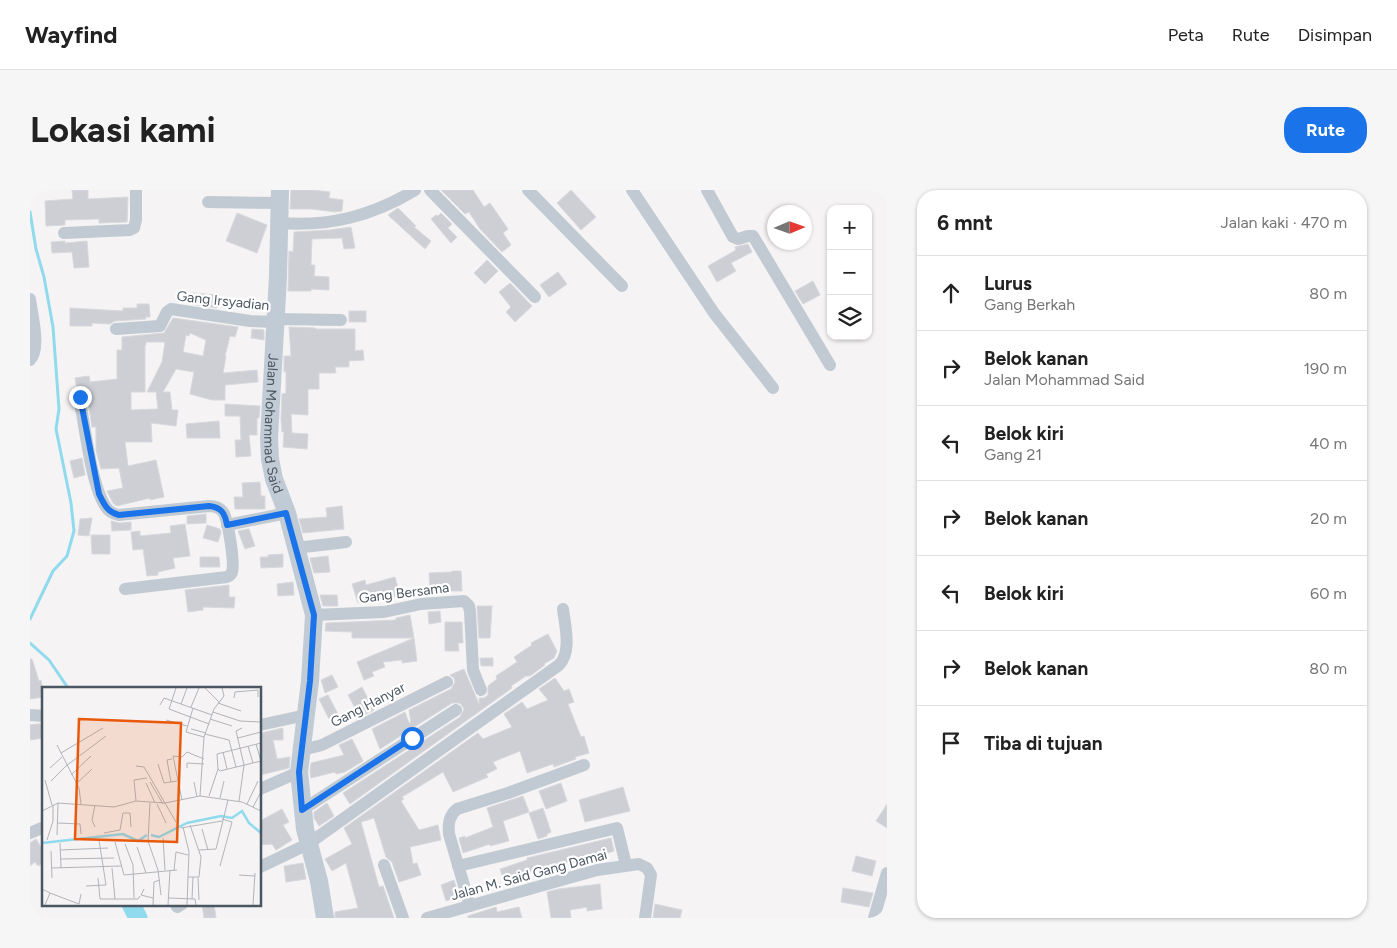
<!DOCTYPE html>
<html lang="id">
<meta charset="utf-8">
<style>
:root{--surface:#fff;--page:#f6f6f6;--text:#222;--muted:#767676;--line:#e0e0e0;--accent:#1a73e8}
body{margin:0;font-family:Figtree,sans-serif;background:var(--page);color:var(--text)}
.controls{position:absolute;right:15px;top:15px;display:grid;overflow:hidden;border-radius:10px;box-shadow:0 1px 4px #0004}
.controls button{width:45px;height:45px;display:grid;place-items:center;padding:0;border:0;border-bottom:1px solid var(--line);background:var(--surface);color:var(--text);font:25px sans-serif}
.compass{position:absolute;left:737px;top:15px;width:45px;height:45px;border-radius:50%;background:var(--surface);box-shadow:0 1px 4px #0004;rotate:88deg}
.stop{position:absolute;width:15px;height:15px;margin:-11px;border:4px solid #1a73e8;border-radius:50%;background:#fff}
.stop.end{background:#1a73e8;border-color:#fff;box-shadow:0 1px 5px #0008}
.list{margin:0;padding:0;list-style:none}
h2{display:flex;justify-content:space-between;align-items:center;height:65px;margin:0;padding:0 20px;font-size:21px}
h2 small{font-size:16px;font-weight:400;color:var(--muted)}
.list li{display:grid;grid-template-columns:32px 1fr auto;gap:15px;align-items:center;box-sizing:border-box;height:75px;padding:0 20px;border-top:1px solid var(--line)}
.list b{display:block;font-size:19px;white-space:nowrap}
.list p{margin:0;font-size:16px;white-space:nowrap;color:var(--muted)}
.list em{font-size:16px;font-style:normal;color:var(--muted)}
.icon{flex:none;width:28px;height:28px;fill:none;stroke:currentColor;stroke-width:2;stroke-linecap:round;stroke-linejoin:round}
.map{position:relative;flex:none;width:857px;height:728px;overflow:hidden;border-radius:20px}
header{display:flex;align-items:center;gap:30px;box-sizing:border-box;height:70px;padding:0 25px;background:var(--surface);border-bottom:1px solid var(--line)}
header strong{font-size:24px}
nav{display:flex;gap:28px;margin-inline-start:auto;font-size:18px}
.intro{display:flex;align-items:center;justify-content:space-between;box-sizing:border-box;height:120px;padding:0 30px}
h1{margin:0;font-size:35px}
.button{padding:12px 22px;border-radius:20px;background:var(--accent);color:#fff;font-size:18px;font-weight:700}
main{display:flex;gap:30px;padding:0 30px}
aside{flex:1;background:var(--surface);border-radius:20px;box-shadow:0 1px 4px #0004}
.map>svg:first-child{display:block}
</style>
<header>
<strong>Wayfind</strong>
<nav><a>Peta</a><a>Rute</a><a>Disimpan</a></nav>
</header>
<div class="intro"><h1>Lokasi kami</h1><a class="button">Rute</a></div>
<main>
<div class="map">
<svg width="857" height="728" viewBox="0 0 857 728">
<rect width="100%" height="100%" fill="#f5f3f3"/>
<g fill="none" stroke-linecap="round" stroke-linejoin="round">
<!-- stream -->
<g stroke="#90daee" stroke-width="3">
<polyline points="0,22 6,59 14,87 23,137 29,219 26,239 41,313 44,341 37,366 23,381 0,429"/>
<polyline points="0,453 19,470 38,498"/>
</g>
<!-- river -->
<polyline stroke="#90daee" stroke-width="19" points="101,714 108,728"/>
</g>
<!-- building -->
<g fill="#cdcfd5" stroke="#d7d9de" fill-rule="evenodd">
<polygon points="42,0 58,0 58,9 98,7 97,32 69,33 69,29 35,30 35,35 16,36 15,11 43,9"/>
<polygon points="261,0 283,0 300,2 299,8 313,10 312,21 305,22 281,19 260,19"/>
<polygon points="411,0 443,0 454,17 460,13 478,39 473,43 481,55 472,62 450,39 439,22 435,24"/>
<polygon points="541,0 566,27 551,40 527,13"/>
<polygon points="368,18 386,36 384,37 401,51 395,59 358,25"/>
<polygon points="207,23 237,35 227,63 196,51"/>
<polygon points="411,23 422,34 418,38 427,47 421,53 401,29 406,25 408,26"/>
<polygon points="321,37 325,58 314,59 312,48 282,49 281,75 285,75 284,86 299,87 299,100 281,99 281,101 258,101 259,61 263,62 264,42 299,40"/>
<polygon points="35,51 35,53 57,51 59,77 44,78 42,62 22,63 21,52"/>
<polygon points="718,54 722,62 701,73 706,81 687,92 678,76 706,60 705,57"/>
<polygon points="457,70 468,81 455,94 444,83"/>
<polygon points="528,82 537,94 519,107 510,95"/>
<polygon points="783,91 790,105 773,114 765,101"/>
<polygon points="480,93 502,116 485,132 476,122 481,117 469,102"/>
<polygon points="162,103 188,105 187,118 161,114"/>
<polygon points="107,114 119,114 120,127 115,127 116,129 85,131 80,134 62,133 62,136 40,136 40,118 93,121 93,118 107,118"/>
<rect x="319" y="121" width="17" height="11"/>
<path d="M143,128L208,137L205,147L200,146L195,166H196L193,183L227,180L228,192L195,195V210H182L160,204L164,182L146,179L133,202H140L142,220H148L146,236L121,233L122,252H95L98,276L126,270L134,307L120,310V308L87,316L83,313L77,301L93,298L89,278L71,279L66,260V237H62L57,205L52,200L47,199L45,188L59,186L60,192L87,189V160H92V147L134,143ZM160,143L176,150L173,166L153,162L156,145L159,146ZM116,152H135L132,172L117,202H126L128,219L101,220V202H115V155H116Z"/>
<polygon points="259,137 285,138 286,139 325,139 325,161 333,160 334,170 319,171 319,177 305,177 306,183 289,183 289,199 278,199 278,225 261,224 262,243 278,244 277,259 253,257 254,242 252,242 251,229 252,204 256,203 256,182 254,182 254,166 261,166"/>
<polygon points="222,139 234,140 234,150 221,148"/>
<polygon points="195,214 230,216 229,228 227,228 227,245 219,245 221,266 206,267 205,250 211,250 210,226 195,226"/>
<polygon points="189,231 190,248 157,248 156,234"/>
<polygon points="52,268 55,285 44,288 40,271"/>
<polygon points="230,292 231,306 235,306 235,319 205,319 204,307 213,307 212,293"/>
<polygon points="312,316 314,339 273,343 269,329 297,327 296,318"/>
<polygon points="176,324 176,333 157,334 157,326"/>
<polygon points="62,328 59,346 48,345 50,329"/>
<polygon points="81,331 90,333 101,332 101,340 82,341"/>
<polygon points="155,334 160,366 143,368 145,378 128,382 128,385 117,386 113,359 103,360 101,342 110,341 110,346 141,343 140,336"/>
<polygon points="177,335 190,339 191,343 188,352 173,348"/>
<polygon points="219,339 225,356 215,359 208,341"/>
<polygon points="61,345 80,345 80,364 62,364"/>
<polygon points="253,364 253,377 231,378 230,367 238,367 238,365"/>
<polygon points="298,366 300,382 284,383 280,368"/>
<polygon points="170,367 189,367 190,377 170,377"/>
<polygon points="422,381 431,381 432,401 400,401 399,383 422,382"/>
<polygon points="365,387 370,405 359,408 358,404 328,413 322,394 335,390 336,395"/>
<polygon points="263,392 264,405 248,406 247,394"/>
<polygon points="199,395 199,407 205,407 204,418 173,417 173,420 158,422 155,400"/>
<polygon points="290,405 307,405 308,416 293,416"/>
<polygon points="447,416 462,416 460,448 449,448"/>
<polygon points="410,421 411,432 399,434 398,422"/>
<polygon points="380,425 384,448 322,448 322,442 295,441 296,433 366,430 366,428"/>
<polygon points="415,432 432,432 433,453 428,453 429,461 415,461"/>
<polygon points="518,444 527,461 524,468 514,474 515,475 500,486 496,486 481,496 482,498 320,614 313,603 430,527 434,519 430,513 422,513 350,559 342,539 375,522 379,533 381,533 379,520 421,499 425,492 424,488 420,485 434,479 449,514 449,508 454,508 458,505 458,496 467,489 466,486 487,472 484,467 502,455 501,453"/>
<polygon points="384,448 387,471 372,473 372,470 353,472 355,477 342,482 344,486 334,490 327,472"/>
<polygon points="450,468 463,468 463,476 451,476"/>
<polygon points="0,469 2,469 9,491 11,490 14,507 0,509"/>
<polygon points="302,485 308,497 295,503 291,490"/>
<polygon points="525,488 534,501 539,499 544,512 538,514 551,547 554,546 559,563 545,567 546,569 524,577 523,574 497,583 490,561 463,572 467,579 456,584 458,587 423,602 413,582 372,607 374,609 371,611 389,640 408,635 411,650 380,657 383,674 387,673 391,685 369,692 362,672 356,667 344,628 331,632 349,697 353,696 364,728 305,728 305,722 328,718 316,673 302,681 295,669 322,654 314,638 448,543 453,549 482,537 474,524 492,512 497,519 518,510 509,499"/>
<polygon points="332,497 344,520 330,527 318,505"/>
<polygon points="298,505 308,524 299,529 289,509"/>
<polygon points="7,534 13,534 14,548 0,550 0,535"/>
<polygon points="253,538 253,550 243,550 247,569 260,567 259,578 230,585 231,543"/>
<polygon points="322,549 333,571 315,582 306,584 305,582 281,588 280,581 281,573 314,565 309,555"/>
<polygon points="531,593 537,611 516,619 509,601"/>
<polygon points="593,597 600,621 555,632 549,610"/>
<polygon points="493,606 499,622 473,631 479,651 460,656 460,654 433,663 429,648 435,646 435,648 463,637 457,618"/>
<polygon points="297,613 304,626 289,636 284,628 284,622"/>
<polygon points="857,614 857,638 846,631"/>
<polygon points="513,618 521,642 517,644 517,646 508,649 499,623"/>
<polygon points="252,619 259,632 253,635 262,650 246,660 242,654 230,655 230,631"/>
<polygon points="581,648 584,661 539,676 539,672 526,676 526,674 487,686 489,694 476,697 470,679 497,670 497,668"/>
<polygon points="6,649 14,662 14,673 8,676 5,672 0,676 0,653"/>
<polygon points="826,666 846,671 842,686 822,681"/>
<polygon points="273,673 276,689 256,692 254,676"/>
<polygon points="424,690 429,707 416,711 411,695"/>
<polygon points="570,694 572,719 557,721 557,717 540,720 541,728 521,728 517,702 529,699"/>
<polygon points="813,698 843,703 839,717 811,712"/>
<polygon points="172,714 184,714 186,728 174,728"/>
<polygon points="625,714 652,720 650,728 623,728"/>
<polygon points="466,717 467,722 489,717 492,728 438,728 438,726"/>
</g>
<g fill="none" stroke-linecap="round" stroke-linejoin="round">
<!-- street -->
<g stroke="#c1cad2" stroke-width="12">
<polyline points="400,0 505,107"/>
<polyline points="498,0 592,96"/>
<polyline points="602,0 684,123 743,198"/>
<polyline points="677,0 703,47 708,49 718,46 723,46 800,175"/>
<polyline points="178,12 250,13"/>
<path d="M249,33C299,37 342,26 385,0"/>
<polyline points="34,43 100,40 104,38 106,30 106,0"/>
<path d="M0,109C2,124 11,160 0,170"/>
<polyline points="246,129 311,130"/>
<polyline points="86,139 130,136 137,122 141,119 220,131 246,132"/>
<path d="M49,207C55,235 61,296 76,317C79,322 83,324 89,325L179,316C185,316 190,318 193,322C198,329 205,374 202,382C201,385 199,386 197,387L95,399"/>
<polyline points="197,335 257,323"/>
<polyline points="266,358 316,352"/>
<polyline points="284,425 354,422 391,414 434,411 439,416 440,422 443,480 451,500"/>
<polyline points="0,525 14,526"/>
<polyline points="230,535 276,525"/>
<polyline points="272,560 292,555 417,492"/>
<polyline points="230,599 269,582"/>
<polyline points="272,620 426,520"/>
<polyline points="0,643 14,637"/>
<polyline points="354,675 373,728"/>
<polyline points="428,676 587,638 596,675"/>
<path d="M230,677L278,654L529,475C542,462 535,436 533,419"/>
<path d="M440,716L419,644C418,633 419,626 427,619L478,603L554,575"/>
<polyline points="147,717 152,714"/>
<polyline points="397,728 567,680 609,674 617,678 621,685 615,728"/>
<polyline points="844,728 857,683"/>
</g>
<!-- secondary -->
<path stroke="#c1cbd6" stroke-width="18" id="s1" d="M250,0L248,86L239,248L240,269L244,289L257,323L284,425L280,491L269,582L275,639L289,691L295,728"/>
</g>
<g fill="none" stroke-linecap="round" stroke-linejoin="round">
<!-- route -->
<path stroke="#1a73e8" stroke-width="6" d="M50,207L69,304C74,314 77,322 89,325L179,316C191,317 195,323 197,335L256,323L284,425L280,491L269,582L272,620L382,548"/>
</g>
<g text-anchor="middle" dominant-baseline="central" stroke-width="4.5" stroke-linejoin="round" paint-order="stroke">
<!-- street labels -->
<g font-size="14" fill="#4a5661" stroke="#fff">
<text transform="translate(193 111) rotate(6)">Gang Irsyadian</text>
<text stroke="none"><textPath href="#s1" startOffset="234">Jalan Mohammad Said</textPath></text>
<text transform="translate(374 403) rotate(-7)">Gang Bersama</text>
<text transform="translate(338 515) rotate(-27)">Gang Hanyar</text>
<text transform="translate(499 685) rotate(-15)">Jalan M. Said Gang Damai</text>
</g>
</g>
<!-- overview -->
<g transform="translate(12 497)">
<rect width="219" height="219" fill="#f5f3f3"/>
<path fill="none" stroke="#90daee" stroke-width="2.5" d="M109,148L117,150L145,136L179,129L190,131L200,124L207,136L219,146M0,156L81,147L96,154L105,148"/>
<path fill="none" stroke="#b1b4b9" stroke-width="1" d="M134,1L127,22L167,37M163,1L177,15M192,11L193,5L216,3V10M176,16L199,24M139,17L145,1M118,18L122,11L170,28M149,20L157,1M151,21L144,45L162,50M171,25L198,34L219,35M168,32L190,39M124,33L145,39M149,42L164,46M163,47L187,53L194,80M196,51L219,45M214,57L219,74M15,58L37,101L39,117M206,59L211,76M181,65L185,82M19,66L61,41M116,77L122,96L135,94M24,79L64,49M94,79L102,80L134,135M8,81L20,70M145,81V76L162,77M176,82L175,67L219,56M176,82L178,84L219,74M29,88L49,69M3,93L10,118M9,94L24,79M108,95L121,117M129,95L125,73L130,72M152,95L155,110M104,96L113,116M34,97L50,82M158,109L162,50L172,22L182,9L180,1M167,109L176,82M178,111L182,94M140,113L131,69L140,70L145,65L162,72M94,114L92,93L105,91M197,114L202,78L194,44L200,41M108,116L106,154L116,183L119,208M115,117L124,136M205,117L216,94M53,118L50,133L53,140M211,120L219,105M0,124L16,116L72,120L94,114L123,116L158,109L200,115L219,124M16,136L38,137L39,147M141,140L147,165L146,190M139,141L180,134M160,142L166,163M62,146L78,143L81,126H88L89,140M15,148L16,116M121,151L123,183M5,153L11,134V118M73,155L82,188L135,183M18,156L19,181M83,157L91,178L92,211M95,160L104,186M18,163L66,161M157,163L174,162L186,113M9,164L10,191M19,172L72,171M178,179L190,135L180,132M9,181L80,179M70,181L73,212M132,183L134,165L146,168M197,188L213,189M56,191L58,212H96L98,209M156,191L157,213M44,199L64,198L57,153L46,152M0,202L8,206L3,218M102,202L99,208L111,211M8,206L37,217L39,207M127,211L153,212L154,218M150,212L151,190M111,218L112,195L118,193M126,218L128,183M145,218L146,190H157L159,170L148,138M211,218L213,186"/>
<path fill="#e8590c" fill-opacity="0.15" stroke="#e8590c" stroke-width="2.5" d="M37,32L139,36L135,155L33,152Z"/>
<rect width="219" height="219" fill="none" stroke="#4a5661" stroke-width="2.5"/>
</g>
</svg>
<div class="controls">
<button>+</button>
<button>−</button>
<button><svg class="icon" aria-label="layers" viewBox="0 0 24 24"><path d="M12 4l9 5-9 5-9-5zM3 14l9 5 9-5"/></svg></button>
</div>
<svg class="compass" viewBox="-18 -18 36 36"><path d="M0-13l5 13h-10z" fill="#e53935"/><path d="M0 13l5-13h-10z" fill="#767676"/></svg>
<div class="stop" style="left:382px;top:548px"></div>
<div class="stop end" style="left:50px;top:207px"></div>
</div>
<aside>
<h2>6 mnt<small>Jalan kaki · 470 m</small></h2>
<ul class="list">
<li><svg class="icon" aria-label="ahead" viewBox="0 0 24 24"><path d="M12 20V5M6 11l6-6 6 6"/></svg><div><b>Lurus</b><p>Gang Berkah</p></div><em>80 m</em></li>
<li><svg class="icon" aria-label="right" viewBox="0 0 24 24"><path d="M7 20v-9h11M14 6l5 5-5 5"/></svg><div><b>Belok kanan</b><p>Jalan Mohammad Said</p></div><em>190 m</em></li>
<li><svg class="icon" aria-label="left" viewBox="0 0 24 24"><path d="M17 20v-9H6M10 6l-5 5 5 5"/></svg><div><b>Belok kiri</b><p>Gang 21</p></div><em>40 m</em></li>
<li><svg class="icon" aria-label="right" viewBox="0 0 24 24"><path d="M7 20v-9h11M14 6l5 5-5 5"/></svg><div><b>Belok kanan</b></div><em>20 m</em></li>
<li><svg class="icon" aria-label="left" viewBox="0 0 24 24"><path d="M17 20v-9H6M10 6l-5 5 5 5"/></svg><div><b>Belok kiri</b></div><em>60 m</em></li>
<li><svg class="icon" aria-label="right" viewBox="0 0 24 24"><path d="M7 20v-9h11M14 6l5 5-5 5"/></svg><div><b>Belok kanan</b></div><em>80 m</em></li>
<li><svg class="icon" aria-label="arrive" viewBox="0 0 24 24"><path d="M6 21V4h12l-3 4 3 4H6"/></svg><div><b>Tiba di tujuan</b></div></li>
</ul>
</aside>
</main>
